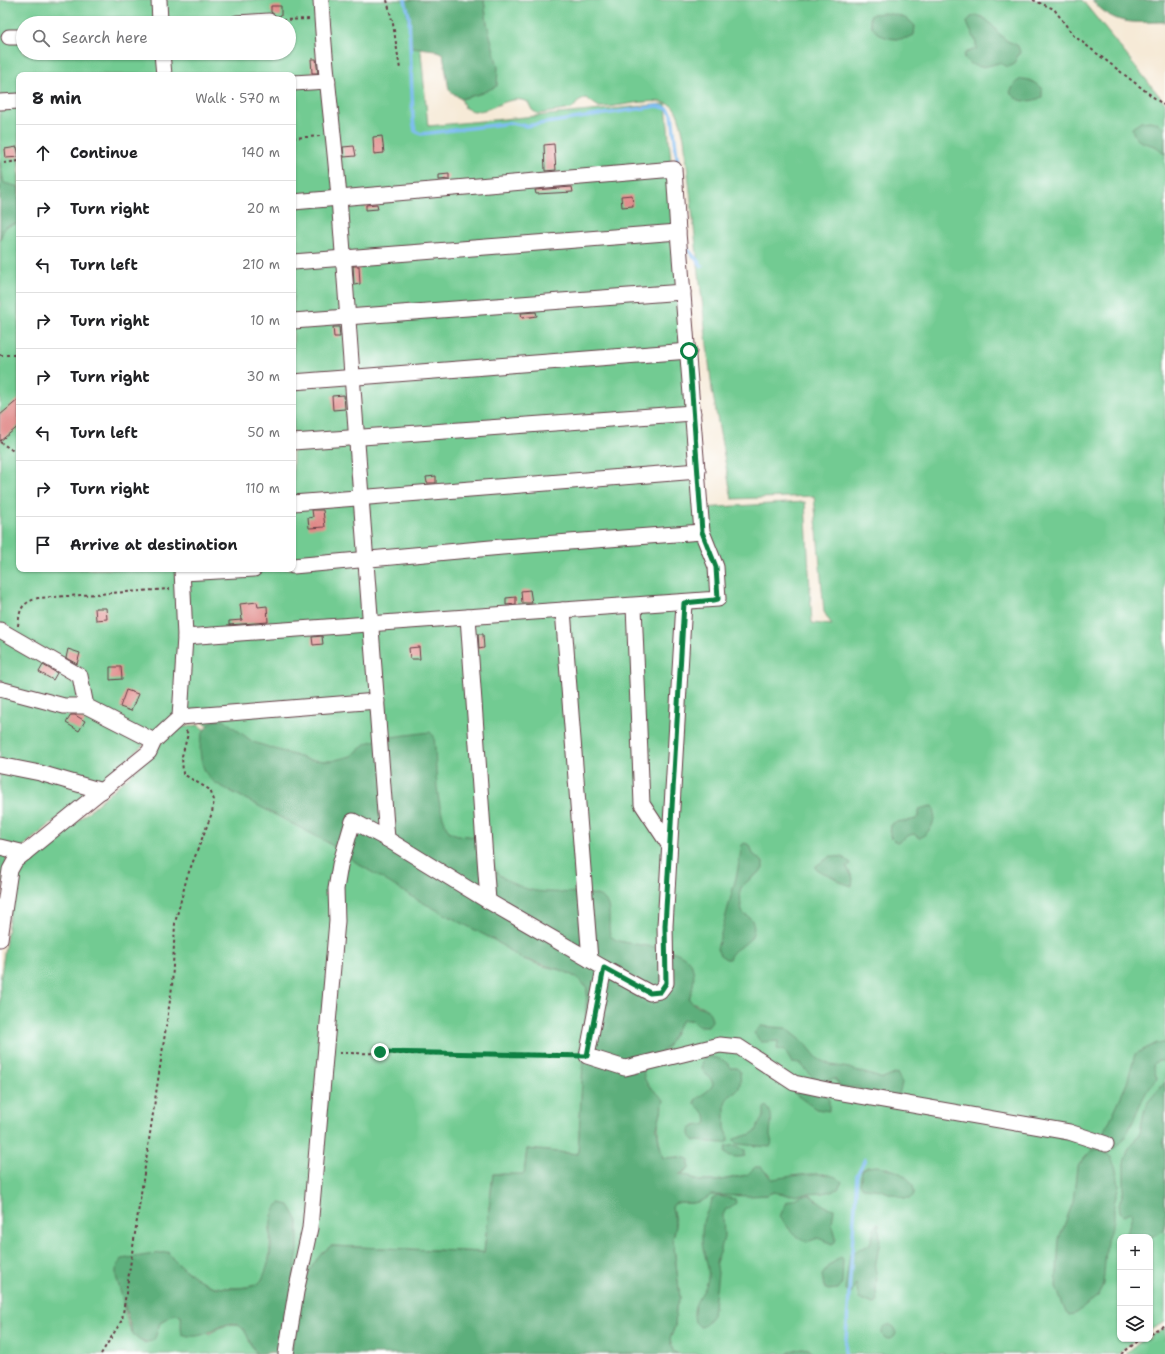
<!DOCTYPE html>
<meta charset="utf-8">
<style>
:root{--surface:#fff;--page:#f6f6f6;--text:#202124;--muted:#757577;--line:#e0e0e0}
body{margin:0;font-family:"Shantell Sans",sans-serif;background:var(--page);color:var(--text)}
.controls{position:absolute;right:12px;bottom:12px;display:grid;overflow:hidden;border-radius:8px;box-shadow:0 1px 3px #0004}
.controls button{width:36px;height:36px;display:grid;place-items:center;padding:0;border:0;border-bottom:1px solid var(--line);background:var(--surface);color:var(--text);font:20px sans-serif}
.stop{position:absolute;width:12px;height:12px;margin:-9px;border:3px solid #0b8043;border-radius:50%;background:#fff}
.stop.end{background:#0b8043;border-color:#fff;box-shadow:0 1px 4px #0008}
.list{margin:0;padding:0;list-style:none}
h2{display:flex;justify-content:space-between;align-items:center;height:52px;margin:0;padding:0 16px;font-size:17px}
h2 small{font-size:13px;font-weight:400;color:var(--muted)}
.list li{display:grid;grid-template-columns:26px 1fr auto;gap:12px;align-items:center;box-sizing:border-box;height:56px;padding:0 16px;border-top:1px solid var(--line)}
.list b{display:block;font-size:15px;white-space:nowrap}
.list em{font-size:13px;font-style:normal;color:var(--muted)}
.icon{flex:none;width:22px;height:22px;fill:none;stroke:currentColor;stroke-width:2;stroke-linecap:round;stroke-linejoin:round}
.map{position:relative;flex:none;width:1165px;height:1354px;overflow:hidden}
.search{position:absolute;background:var(--surface);box-shadow:0 1px 3px #0004;left:16px;top:16px;width:280px;height:44px;display:flex;align-items:center;gap:10px;box-sizing:border-box;padding:0 14px;border-radius:22px;color:var(--muted);font-size:15px}
.panel{position:absolute;background:var(--surface);box-shadow:0 1px 3px #0004;left:16px;top:72px;width:280px;height:500px;border-radius:8px}
.map>svg:first-child{display:block}
</style>
<div class="map">
<svg width="1165" height="1354" viewBox="0 0 1165 1354">
<rect width="100%" height="100%" fill="#fff"/>
<filter id="ink" filterUnits="userSpaceOnUse"><feTurbulence type="fractalNoise" baseFrequency=".025" numOctaves="2"/><feDisplacementMap in="SourceGraphic" scale="8" xChannelSelector="R" yChannelSelector="G"/><feConvolveMatrix kernelMatrix="1 2 1 2 8 2 1 2 1" color-interpolation-filters="sRGB"/></filter>
<filter id="wash" filterUnits="userSpaceOnUse"><feTurbulence type="fractalNoise" baseFrequency=".012" numOctaves="4" result="noise"/><feDisplacementMap in="SourceGraphic" scale="16" xChannelSelector="R" yChannelSelector="G"/><feGaussianBlur stdDeviation="0.9" result="paint"/><feColorMatrix in="noise" values="0 0 0 0 0 0 0 0 0 0 0 0 0 0 0 0 0 1.4 0 .05"/><feComposite in="paint" operator="in"/></filter>
<g filter="url(#wash)">
<rect width="100%" height="100%" fill="#f6ead7"/>
<!-- green -->
<g fill="#72cb92" stroke="#5e755e" fill-rule="evenodd">
<path d="M0,0H416L428,126L666,104L701,508L805,502L812,623L832,625L824,612L814,496L732,499L712,390L684,138C682,129 680,119 676,111C667,91 617,109 599,107L586,98L578,102L572,109L538,114L532,110L528,102C509,93 493,112 475,111C472,111 468,109 465,108L461,99L482,93L487,23L484,0H1082L1165,103V1322L1150,1330V1237H1120V1339H1136L1117,1354H678L673,1352L670,1339L675,1326L676,1306L680,1298L673,1238L676,1226L672,1207L675,1203C690,1203 699,1205 710,1195H767L773,1192L783,1194L824,1174L772,1180L769,1174L755,1168L747,1175L716,1181H699L689,1176H679L689,1168L680,1157L663,1158C658,1140 655,1125 663,1107L659,1095L651,1089L642,1076L644,1067L682,1020H691L698,1026L707,1009L607,962L201,721L162,727L110,776L21,848L7,854L0,908ZM23,23H289V53H23ZM19,75H293V569H19Z"/>
<path d="M198,725L205,730C198,745 202,757 206,773L327,842L360,865L496,941L520,958L543,966L564,971L579,979L587,988V998L578,1154L527,1149L524,1175L493,1174L484,1252L331,1246C297,1270 298,1317 291,1354H273L276,1352L284,1340L270,1227C271,1241 271,1273 259,1283C251,1289 221,1289 211,1286C199,1281 173,1263 168,1252L122,1297C126,1314 127,1339 147,1343L157,1330L160,1323L174,1314L181,1315L182,1320L209,1334C221,1327 238,1316 247,1334C250,1341 251,1348 257,1354H0V982L15,876L138,768L175,728Z"/>
<polygon points="1165,1328 1165,1354 1125,1354 1144,1339 1150,1339 1150,1336"/>
</g>
<!-- forest -->
<g fill="#5daf7c" stroke="#546754">
<polygon points="405,0 484,0 487,23 498,67 497,86 482,93 461,99 449,90 443,54 435,50 412,47"/>
<path d="M1092,0H1165V22C1133,22 1115,27 1092,0Z"/>
<path d="M884,13C895,14 908,17 915,26L914,35C899,44 868,38 870,16L873,14Z"/>
<path d="M976,15C991,18 995,32 1006,40C1010,43 1014,43 1018,46L1020,52L1013,65L1008,67L999,63C983,67 977,71 964,58L965,53L976,49C978,40 969,31 967,22L971,17Z"/>
<path d="M1021,79C1031,79 1035,83 1042,89V97C1031,103 1016,103 1010,92L1015,83Z"/>
<path d="M1150,121L1158,123L1165,129V154C1162,152 1159,148 1155,146C1143,142 1135,143 1132,128L1141,122Z"/>
<polygon points="0,162 4,183 19,187 19,223 5,227 0,239"/>
<path d="M224,720L253,742L309,760L331,761L351,756L367,743L383,738L430,732L434,736C437,764 434,789 443,817C445,821 446,828 449,831C459,839 473,832 482,842C490,850 491,863 497,872C500,878 524,889 531,890C549,895 591,889 603,898C613,906 607,924 610,936L616,940C653,951 711,941 689,999C697,1011 710,1003 712,1021L708,1026H698L691,1020H682L667,1047L644,1067C641,1085 654,1088 664,1100L657,1128L659,1142L663,1158L680,1157L689,1159V1168L679,1175L689,1176L699,1181H716L747,1175L755,1167H761L772,1179C790,1177 830,1167 842,1182L838,1189L823,1193L788,1195L773,1192L767,1195L750,1196L711,1195C699,1205 690,1203 675,1203L672,1207L676,1226L673,1238L680,1298L676,1307L675,1326L670,1339L673,1351L678,1354H291C298,1316 297,1270 331,1246L484,1252L493,1174H524L527,1149L578,1154L587,988L579,979L564,971L520,958L496,941L416,899L360,865L327,842L215,783C212,780 208,777 206,773C198,759 196,729 214,721C217,720 221,721 224,720Z"/>
<path d="M931,806L934,807C937,819 931,833 919,838L914,834C906,835 903,841 896,842L890,836L891,824C900,819 911,823 919,817V809Z"/>
<path d="M744,843L750,845L753,854L763,862V869L743,885L740,890C741,896 740,906 742,911C744,916 746,915 749,917C756,923 755,934 749,940C742,948 733,948 729,959H726L720,955L717,949L737,874L742,845Z"/>
<path d="M831,856L842,857L851,863L850,866H846L853,878L852,886C843,884 838,880 831,876C826,873 821,873 816,869V866Z"/>
<polygon points="761,1026 786,1028 805,1043 818,1059 831,1065 849,1068 883,1079 897,1073 902,1083 899,1094 884,1097 872,1095 858,1087 841,1088 835,1079 828,1080 819,1085 801,1064 792,1063 785,1051 777,1049 778,1041 761,1042 754,1033"/>
<path d="M1157,1043H1165V1061H1157L1153,1065L1157,1079C1136,1097 1134,1138 1112,1150L1109,1149L1105,1139V1131L1127,1083L1135,1054Z"/>
<path d="M704,1058C714,1056 726,1059 731,1068H736L740,1071C743,1099 730,1089 725,1103V1128L729,1138L728,1142L724,1143L695,1141C690,1137 689,1133 691,1127C696,1124 702,1127 707,1123L706,1115L695,1104V1100L710,1089L713,1084C711,1074 697,1075 704,1058Z"/>
<path d="M1165,1082V1139L1163,1144L1165,1151V1228C1154,1240 1142,1237 1126,1237L1133,1213L1131,1212L1124,1215L1120,1212L1119,1205L1124,1189V1163L1128,1150L1140,1132L1144,1112L1148,1102Z"/>
<polygon points="791,1089 827,1095 829,1098 829,1111 816,1109 795,1094"/>
<path d="M766,1106C775,1115 770,1124 770,1135C771,1140 773,1142 770,1147L737,1144L734,1141V1139L751,1134L757,1130L758,1125L764,1116V1108Z"/>
<path d="M735,1145L745,1150V1156C740,1158 729,1157 725,1153L726,1147Z"/>
<polygon points="1099,1149 1110,1156 1115,1165 1119,1185 1114,1204 1114,1221 1107,1239 1103,1284 1098,1296 1094,1299 1077,1313 1069,1315 1066,1313 1056,1287 1059,1239 1073,1202 1077,1167 1089,1153 1093,1150"/>
<path d="M876,1166C892,1168 916,1176 914,1195L910,1198H904L880,1190L864,1188L860,1184L862,1170L867,1167Z"/>
<path d="M803,1195H810L825,1206L834,1209L832,1223L836,1237L835,1242L832,1244L818,1238L807,1242C795,1238 787,1227 780,1216L787,1202Z"/>
<path d="M718,1196L735,1199L736,1203L730,1208L726,1209L723,1215L724,1237L720,1253L716,1262L718,1273L713,1315L704,1326L700,1327L695,1322C690,1298 706,1297 708,1277C710,1264 702,1252 702,1240C702,1233 702,1223 705,1216C708,1209 711,1206 712,1199Z"/>
<path d="M280,1203L289,1205L298,1221V1249L284,1340L276,1352L257,1354C249,1346 249,1331 238,1325C224,1317 205,1344 182,1334C180,1327 182,1322 181,1315L174,1314L160,1323L155,1338L152,1341C142,1344 137,1340 132,1332L116,1276V1270L121,1259L168,1252C173,1263 199,1281 211,1286C220,1289 255,1290 261,1281C267,1271 271,1255 271,1243C271,1227 268,1215 280,1203Z"/>
<polygon points="876,1224 879,1224 880,1240 875,1268 877,1279 876,1289 877,1303 874,1304 859,1299 856,1284 850,1295 845,1288 850,1254 870,1244"/>
<polygon points="841,1257 843,1259 842,1284 838,1289 828,1290 824,1287 822,1275 831,1264"/>
<circle cx="889" cy="1332" r="7"/>
<polygon points="802,1348 809,1349 813,1354 787,1354 791,1351"/>
</g>
<g fill="none" stroke-linecap="round" stroke-linejoin="round">
<!-- stream -->
<g stroke="#7fbdf2" stroke-width="3.5">
<polyline points="405,0 409,16 413,120 415,131 421,134 511,123 526,126 658,106 668,109 672,114 678,166"/>
<polyline points="684,245 702,266"/>
<polyline points="845,1354 857,1175 865,1159"/>
</g>
</g>
<g id="blocks">
<!-- building -->
<g fill="#e08988">
<polygon points="271,6 281,6 281,16 276,16 271,12"/>
<polygon points="311,59 316,59 318,73 312,73"/>
<polygon points="382,136 384,153 374,154 373,137"/>
<polygon points="554,144 556,170 545,171 544,145"/>
<polygon points="354,146 356,156 344,157 343,147"/>
<polygon points="17,147 19,157 6,158 5,149"/>
<polygon points="449,174 449,179 439,180 439,175"/>
<polygon points="572,187 573,192 536,194 535,190"/>
<polygon points="632,195 633,206 622,207 621,196"/>
<polygon points="377,204 378,209 366,210 366,205"/>
<polygon points="353,266 359,266 360,284 354,285"/>
<polygon points="536,312 537,316 522,318 521,313"/>
<polygon points="333,327 339,327 340,337 334,337"/>
<polygon points="344,395 345,409 333,410 332,396"/>
<polygon points="19,399 19,426 0,441 0,415"/>
<polygon points="436,476 436,483 427,483 426,477"/>
<polygon points="312,510 323,510 325,527 309,528 308,518 313,517"/>
<polygon points="530,590 532,603 522,603 521,591"/>
<polygon points="516,597 516,604 506,605 506,598"/>
<polygon points="257,602 258,607 267,606 268,622 229,625 229,621 242,620 240,604"/>
<polygon points="95,608 106,608 107,619 96,620"/>
<polygon points="478,634 483,634 484,648 479,649"/>
<polygon points="322,636 323,644 313,645 312,637"/>
<polygon points="419,647 420,659 410,659 409,648"/>
<polygon points="68,649 80,653 77,664 66,658"/>
<polygon points="43,665 57,673 53,680 39,672"/>
<polygon points="110,667 121,667 122,679 110,680"/>
<polygon points="126,690 138,694 131,711 120,707"/>
<polygon points="71,715 75,715 85,721 79,731 66,723"/>
</g>
</g>
</g>
<g filter="url(#ink)">
<use href="#blocks" fill-opacity="0" stroke="#643d45" stroke-width="1"/>
<g fill="none" stroke-linecap="round" stroke-linejoin="round">
<defs>
<g id="minor">
<polyline points="159,0 160,23"/>
<polyline points="237,23 269,21"/>
<polyline points="9,37 23,37"/>
<polyline points="162,53 164,75"/>
<polyline points="293,83 328,81"/>
<polyline points="0,102 19,101"/>
<polyline points="293,202 674,169 678,232"/>
<polyline points="293,321 683,292"/>
<polyline points="293,382 689,351"/>
<polyline points="293,442 693,413"/>
<polyline points="293,503 698,471"/>
<polyline points="293,566 502,547 702,532"/>
<polyline points="183,573 254,569"/>
<polyline points="634,606 642,804 669,845"/>
<polyline points="563,610 590,960"/>
<polyline points="468,617 488,901"/>
<polyline points="0,630 80,676 86,706 154,741 149,752 15,861 10,870 0,939"/>
<polyline points="185,637 718,599 716,567 702,532 678,232 293,262"/>
<polyline points="0,689 64,706 86,706"/>
<polyline points="180,717 377,701"/>
<polyline points="154,741 180,717 185,637 182,569"/>
<polyline points="0,765 40,773 102,791"/>
<polyline points="387,839 488,901 604,968 587,1056 625,1068 720,1045 739,1047 794,1083 832,1091 1069,1132 1106,1144"/>
<polyline points="0,847 25,853"/>
<polyline points="604,968 650,993 660,991 666,983 665,926 684,603"/>
<path d="M286,1354L296,1292L310,1228L337,921L336,889L340,865L353,821L387,839C371,625 354,412 339,198C334,132 324,66 321,0"/>
</g>
</defs>
<!-- minor casing -->
<use href="#minor" stroke="#643d45" stroke-width="17"/>
<!-- path -->
<g stroke="#643d45" stroke-width="2" stroke-dasharray="3 3" stroke-linecap="butt">
<polyline points="387,0 393,24 400,69"/>
<polyline points="1033,0 1054,9 1073,35 1165,106"/>
<polyline points="282,20 310,19"/>
<polyline points="293,138 320,136"/>
<polyline points="4,163 19,161"/>
<polyline points="0,355 19,355"/>
<polyline points="0,442 15,452"/>
<path d="M18,626C20,609 20,604 38,598L170,589"/>
<polyline points="339,1053 575,1055"/>
<polyline points="1150,1333 1165,1325"/>
<polyline points="101,1354 122,1320 172,987 175,923 187,877 212,813 214,800 210,790 183,774 182,756 188,734 185,729"/>
<polyline points="1121,1354 1141,1339"/>
</g>
<!-- minor -->
<use href="#minor" stroke="#fff" stroke-width="15"/>
</g>
</g>
<g fill="none" stroke-linecap="round" stroke-linejoin="round" filter="url(#ink)">
<!-- route -->
<polyline stroke="#0b8043" stroke-width="5" points="380,1052 587,1056 604,968 650,993 660,992 666,983 665,926 684,603 714,600 718,599 716,567 702,532 689,351"/>
</g>
</svg>
<div class="controls">
<button>+</button>
<button>−</button>
<button><svg class="icon" aria-label="layers" viewBox="0 0 24 24"><path d="M12 4l9 5-9 5-9-5zM3 14l9 5 9-5"/></svg></button>
</div>
<div class="stop" style="left:689px;top:351px"></div>
<div class="stop end" style="left:380px;top:1052px"></div>
<div class="search"><svg class="icon" aria-label="search" viewBox="0 0 24 24"><circle cx="10" cy="10" r="6"/><path d="M15 15l6 6"/></svg>Search here</div>
<section class="panel">
<h2>8 min<small>Walk · 570 m</small></h2>
<ul class="list">
<li><svg class="icon" aria-label="ahead" viewBox="0 0 24 24"><path d="M12 20V5M6 11l6-6 6 6"/></svg><div><b>Continue</b></div><em>140 m</em></li>
<li><svg class="icon" aria-label="right" viewBox="0 0 24 24"><path d="M7 20v-9h11M14 6l5 5-5 5"/></svg><div><b>Turn right</b></div><em>20 m</em></li>
<li><svg class="icon" aria-label="left" viewBox="0 0 24 24"><path d="M17 20v-9H6M10 6l-5 5 5 5"/></svg><div><b>Turn left</b></div><em>210 m</em></li>
<li><svg class="icon" aria-label="right" viewBox="0 0 24 24"><path d="M7 20v-9h11M14 6l5 5-5 5"/></svg><div><b>Turn right</b></div><em>10 m</em></li>
<li><svg class="icon" aria-label="right" viewBox="0 0 24 24"><path d="M7 20v-9h11M14 6l5 5-5 5"/></svg><div><b>Turn right</b></div><em>30 m</em></li>
<li><svg class="icon" aria-label="left" viewBox="0 0 24 24"><path d="M17 20v-9H6M10 6l-5 5 5 5"/></svg><div><b>Turn left</b></div><em>50 m</em></li>
<li><svg class="icon" aria-label="right" viewBox="0 0 24 24"><path d="M7 20v-9h11M14 6l5 5-5 5"/></svg><div><b>Turn right</b></div><em>110 m</em></li>
<li><svg class="icon" aria-label="arrive" viewBox="0 0 24 24"><path d="M6 21V4h12l-3 4 3 4H6"/></svg><div><b>Arrive at destination</b></div></li>
</ul>
</section>
</div>
